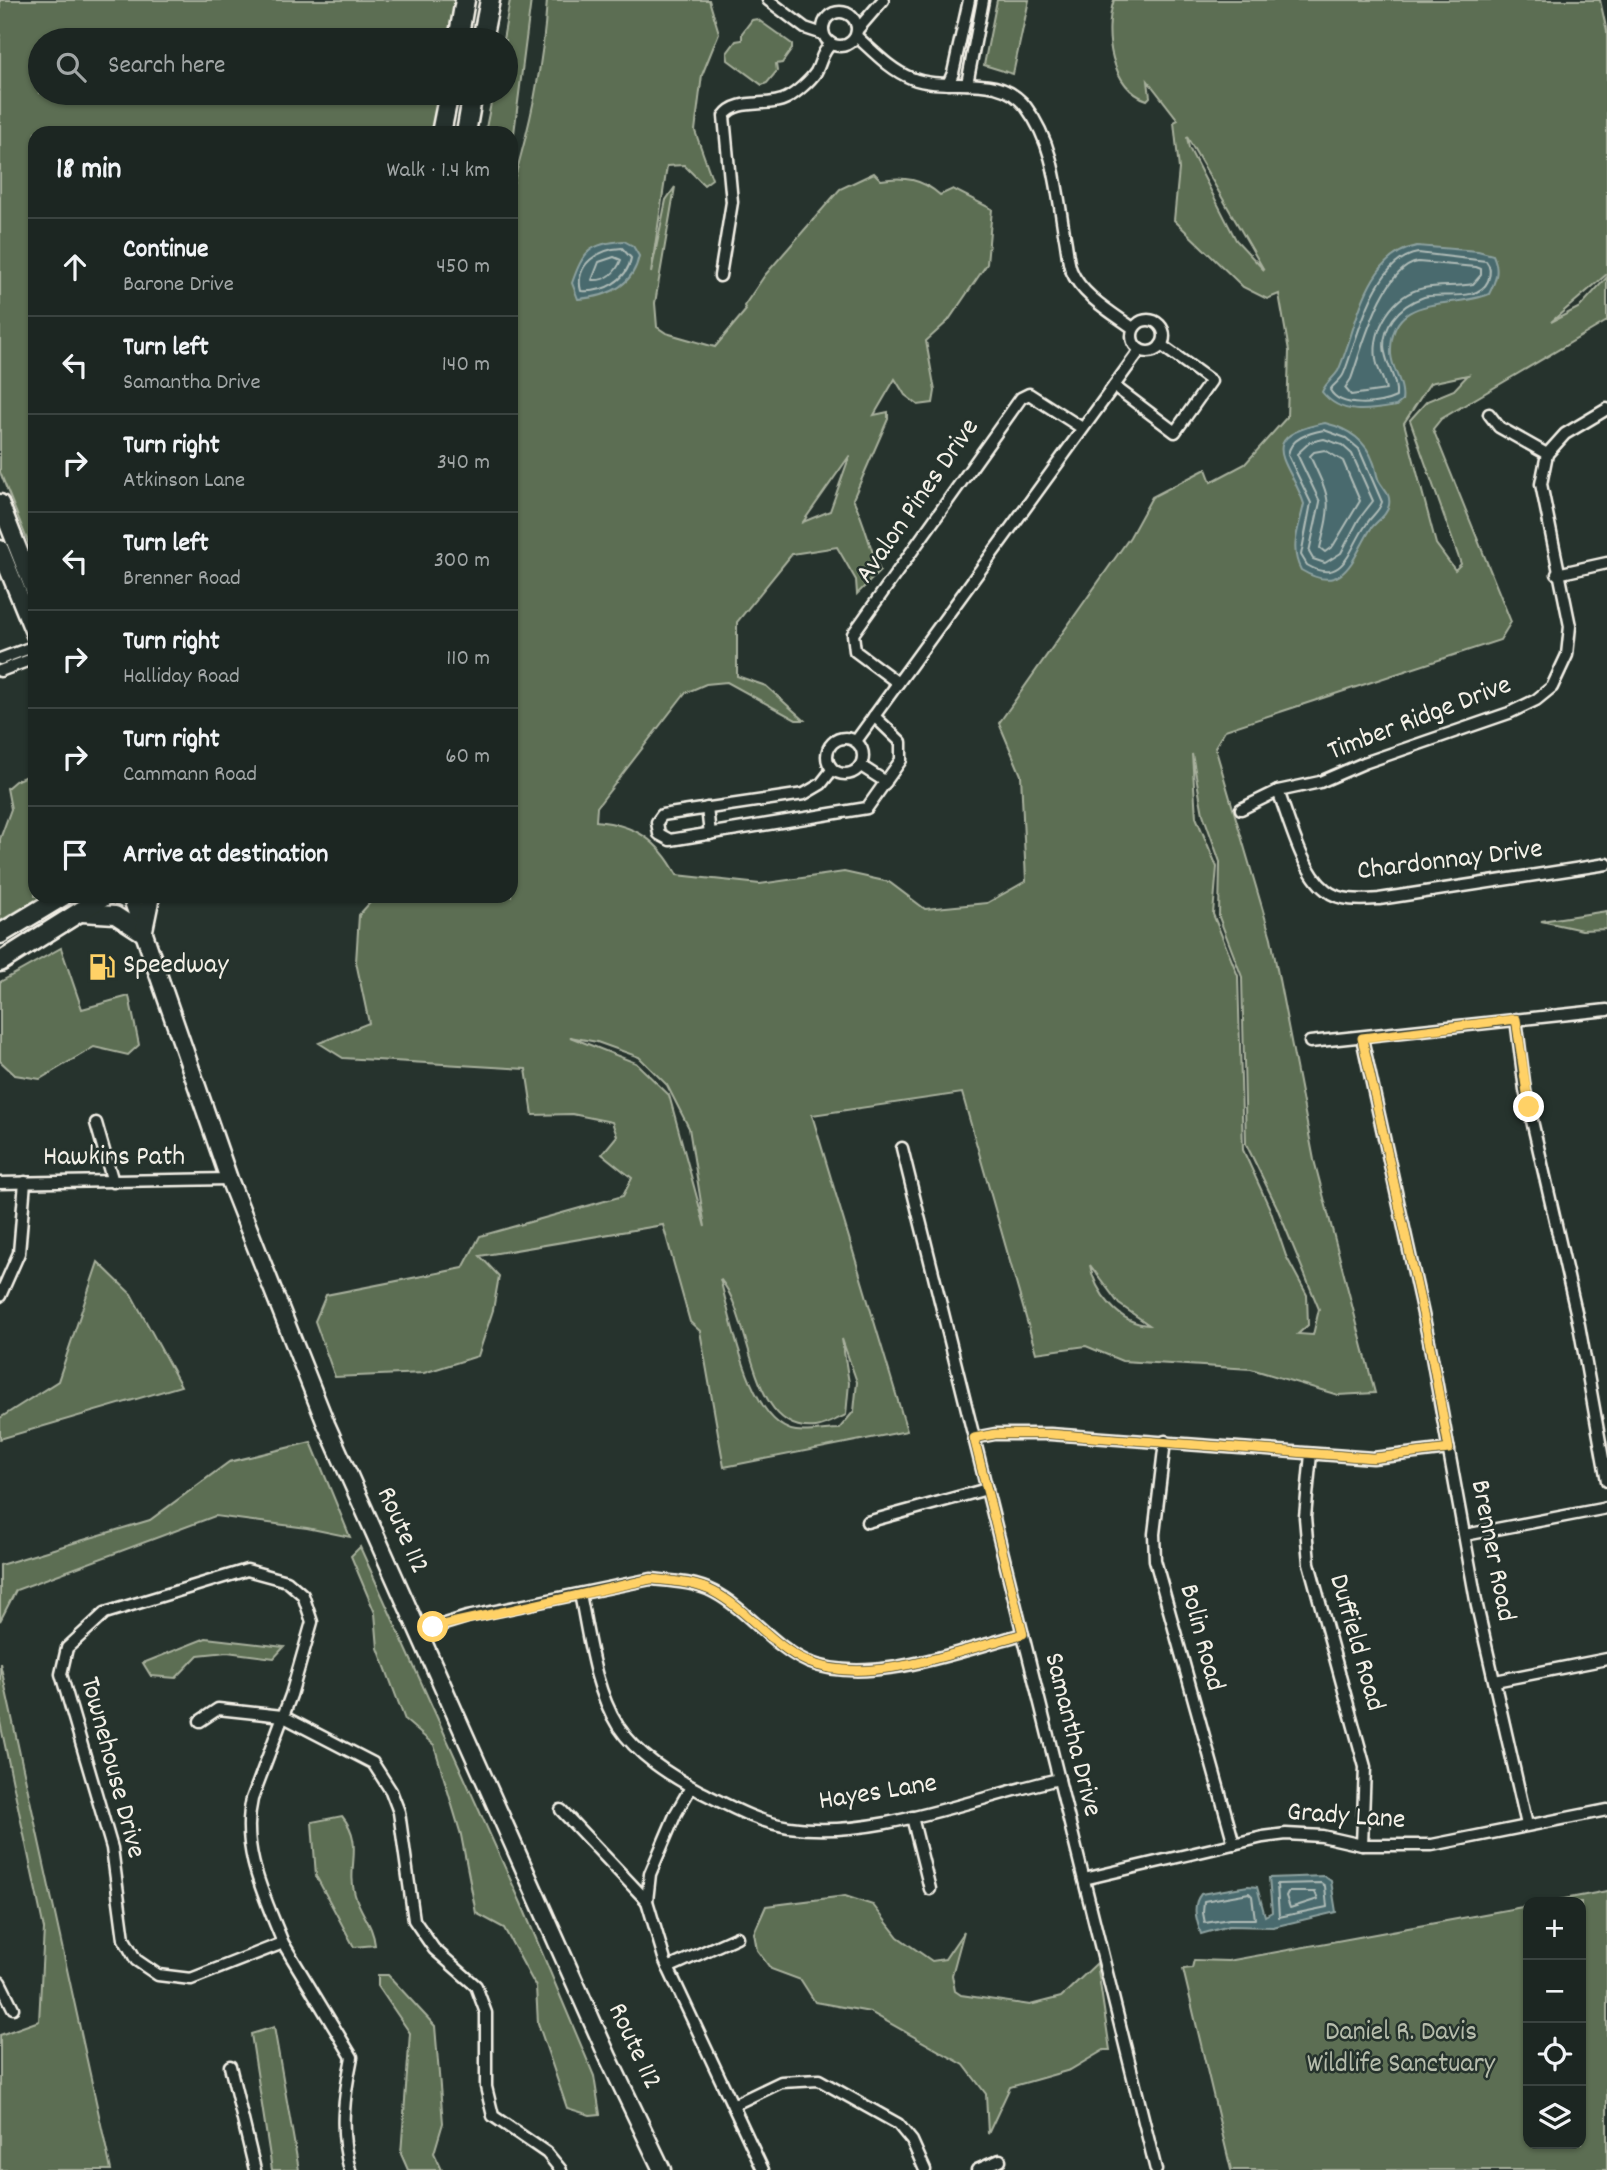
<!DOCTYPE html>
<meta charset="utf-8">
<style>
:root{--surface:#1c2622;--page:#29322f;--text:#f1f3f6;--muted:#a0a5a5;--line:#3a4340}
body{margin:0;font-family:Dekko,sans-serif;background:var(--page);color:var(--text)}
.controls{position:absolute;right:21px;bottom:21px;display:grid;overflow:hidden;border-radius:14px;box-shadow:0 2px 5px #0004}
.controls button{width:63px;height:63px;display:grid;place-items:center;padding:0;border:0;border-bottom:2px solid var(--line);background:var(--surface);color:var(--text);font:35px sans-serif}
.stop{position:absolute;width:21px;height:21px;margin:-16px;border:5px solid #ffd166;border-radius:50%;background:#fff}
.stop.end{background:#ffd166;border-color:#fff;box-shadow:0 2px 7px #0008}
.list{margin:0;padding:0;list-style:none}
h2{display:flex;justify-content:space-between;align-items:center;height:91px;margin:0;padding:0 28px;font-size:30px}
h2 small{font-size:23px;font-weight:400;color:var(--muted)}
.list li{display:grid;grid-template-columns:46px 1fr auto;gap:21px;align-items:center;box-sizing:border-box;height:98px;padding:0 28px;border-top:2px solid var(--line)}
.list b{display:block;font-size:26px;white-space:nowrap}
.list p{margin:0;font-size:23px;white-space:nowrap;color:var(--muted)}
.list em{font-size:23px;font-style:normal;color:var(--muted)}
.icon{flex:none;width:38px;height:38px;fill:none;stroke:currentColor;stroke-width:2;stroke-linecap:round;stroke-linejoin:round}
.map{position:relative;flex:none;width:1607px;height:2170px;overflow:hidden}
.search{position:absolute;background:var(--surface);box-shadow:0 2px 5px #0004;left:28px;top:28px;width:490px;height:77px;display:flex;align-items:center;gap:18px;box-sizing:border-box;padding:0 24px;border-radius:38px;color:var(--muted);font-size:26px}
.panel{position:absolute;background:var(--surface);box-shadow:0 2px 5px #0004;left:28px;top:126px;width:490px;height:777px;border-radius:21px}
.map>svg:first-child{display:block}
</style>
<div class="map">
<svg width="1607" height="2170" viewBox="0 0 1607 2170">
<rect width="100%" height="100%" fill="#26332d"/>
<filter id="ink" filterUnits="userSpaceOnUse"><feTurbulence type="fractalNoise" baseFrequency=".0143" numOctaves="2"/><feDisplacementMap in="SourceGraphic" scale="14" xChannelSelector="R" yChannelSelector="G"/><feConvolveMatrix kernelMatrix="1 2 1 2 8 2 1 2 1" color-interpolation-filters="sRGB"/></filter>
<g filter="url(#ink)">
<!-- green -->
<g fill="#5b6e52" stroke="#a8b09d" stroke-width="2" fill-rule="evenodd">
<polygon points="0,0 457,0 449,40 40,40 40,93 439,93 432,133 35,133 35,551 32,552 0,472"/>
<polygon points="510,0 531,0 511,157 511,133 485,133 493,93 506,93 506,40 503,40"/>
<path d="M547,0H709L719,33L702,75L695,131L712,179L704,185L684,165L667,166L651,273L666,200L675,187L655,303L657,327L666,333L715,347L746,310L744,306L765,275L840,189L874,173L881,180C904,176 922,179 940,195L953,189L992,209L987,264L948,321L926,341L935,391L933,403L918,405L905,395L895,379L874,415L888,412V419L853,499C865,522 869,547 880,571L857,594L856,580L837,547L792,554L737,622V676L766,686L804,720H796L727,682L706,684L685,693L597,807L596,821C636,825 658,840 677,875L760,884L844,872L889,882L925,909L987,903L1026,881L1021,775L999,723L1130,537L1152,497L1206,469L1211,482L1245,464L1287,417L1289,351L1279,294L1267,299L1243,287L1174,220L1179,169L1174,122L1178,120L1148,81L1150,97L1147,100C1111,88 1103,33 1114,0H1600L1607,32V274L1551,322L1580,307L1607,277V321L1441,419L1433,429L1511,622L1500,640L1225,730L1215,747L1271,938L1314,1160L1375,1393L1338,1395L1251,1369L1122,1361L1086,1346L1036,1353L962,1093L812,1115L907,1431L724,1467L700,1331L690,1322L663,1225L480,1256L499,1276L493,1310L478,1356L424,1373L335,1377L315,1321L326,1295L463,1268L480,1236L623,1196L632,1178L602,1154L617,1136L612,1122L572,1114L533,1115L526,1069L343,1058L319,1043L369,1023L356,962L359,915L376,896H511V191C530,126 543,68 547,0ZM1187,137L1264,270L1236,240L1189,148ZM1468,375L1454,390L1427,401L1410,420L1461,564L1455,570L1436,544L1404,423L1430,383ZM850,455L830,511L803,522ZM1192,754L1203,814L1220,862L1219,917L1242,977L1246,1144L1276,1205L1319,1309L1313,1335L1298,1334L1308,1325L1307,1295L1286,1256L1270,1209L1243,1150L1238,976L1213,914L1217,867L1196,817ZM570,1037L597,1042L639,1057L667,1085L689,1128L705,1227L669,1095L636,1063ZM1090,1265L1119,1304L1149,1325C1119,1324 1095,1292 1090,1265ZM720,1279C753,1316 748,1435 816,1427C825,1426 837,1419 846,1415L849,1383L842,1339L857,1382L854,1411L839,1429C826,1429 809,1433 796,1431C749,1424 731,1318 720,1279Z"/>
<polygon points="997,0 1029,0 1013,74 984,65"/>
<polygon points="757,19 792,44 792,49 782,63 776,64 777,71 767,83 762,85 728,60 727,53 736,41 742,40 742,33 752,20"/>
<polygon points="35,772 35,896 42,896 0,921 0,839 11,809 7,788 15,781"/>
<polygon points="1607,911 1607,929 1582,930 1541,921"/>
<polygon points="61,948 82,1009 129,996 139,1045 128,1055 94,1047 40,1079 15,1075 0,1061 0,982"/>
<polygon points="98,1262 131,1294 181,1386 0,1439 0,1418 58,1381"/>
<polygon points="311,1442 350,1537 307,1528 215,1516 16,1590 0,1621 0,1565 150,1520 229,1462"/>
<polygon points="360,1547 521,1903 594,2076 600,2114 590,2115 567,2108 538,2023 536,1987 504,1928 476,1913 461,1835 434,1745 405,1720 378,1648 375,1613 351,1556"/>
<polygon points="206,1638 284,1647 274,1658 227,1652 198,1655 176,1678 151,1676 143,1663"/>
<polygon points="0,1663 111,2170 0,2170 0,2035 39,2021 44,1929 0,1722"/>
<path d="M342,1816C365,1844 346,1866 355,1895C361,1914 373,1925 375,1945L354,1947L316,1876L312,1822Z"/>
<polygon points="1607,1891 1607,2170 1231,2170 1183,1969 1192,1968 1194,1960 1228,1961 1528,1906 1528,2144 1581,2144 1581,1902 1548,1902"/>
<polygon points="845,1896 873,1905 898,1937 932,1961 945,1959 964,1931 952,1975 955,1991 961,1995 1030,2005 1061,1997 1097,1963 1110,2050 1104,2050 1070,2070 1010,2087 988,2134 986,2094 964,2065 870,2012 815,2002 801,1980 771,1969 757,1950 754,1933 766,1906"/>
<polygon points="378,1975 388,1975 435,2026 443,2123 434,2153 442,2170 408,2170 401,2154 410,2033 378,1986"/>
<polygon points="274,2027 299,2170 272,2170 251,2034"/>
</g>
<!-- water -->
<g fill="#486b6e" stroke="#8da19f" stroke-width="2">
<path d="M624,241L633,246L639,256C633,287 607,297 578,299L572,283C583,252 589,243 624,241Z"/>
<path d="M1417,246L1478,251L1493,255C1500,270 1496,280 1489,294C1452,310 1389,291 1391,354C1392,371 1405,383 1402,401L1396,406C1369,411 1341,416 1322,392C1326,382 1333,379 1338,371C1357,330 1363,256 1417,246Z"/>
<path d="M1325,423C1346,428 1365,439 1373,461C1376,467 1376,475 1379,481C1384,490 1391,494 1389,505C1387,516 1376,521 1370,530C1352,560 1344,596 1301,570C1289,548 1299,528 1304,504C1291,463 1251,437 1325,423Z"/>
<path d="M1324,1876L1331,1881L1336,1912L1273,1927L1229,1926L1201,1934C1197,1921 1191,1906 1201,1894L1248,1886L1257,1887L1265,1916L1272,1912L1269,1878Z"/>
</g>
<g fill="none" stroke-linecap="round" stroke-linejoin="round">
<!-- shore -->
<g stroke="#afbbb7" stroke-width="2">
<path d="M622,248L631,258C627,281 603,293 581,291C574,264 599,249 622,248Z"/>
<path d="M1418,253L1486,261C1491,267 1491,273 1488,281C1478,303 1443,292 1424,297C1412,301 1400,309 1393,319C1370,352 1399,371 1396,397C1379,405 1340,409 1330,390C1334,383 1341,381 1344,373C1358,338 1373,260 1418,253Z"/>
<path d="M614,257L621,260C616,273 606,281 592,280L599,262Z"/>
<path d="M1418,262L1476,267L1481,269V275L1473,284C1457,287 1440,285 1424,288C1393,294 1372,329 1376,359C1377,370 1385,380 1386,390L1351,395L1345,388L1351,379C1362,349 1382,268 1418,262Z"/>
<path d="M1324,430L1346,438L1359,449L1382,502C1379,512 1371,516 1366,525C1350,547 1344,587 1307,565L1301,555L1311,503L1288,455C1290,438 1309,433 1324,430Z"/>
<polygon points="1324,439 1342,445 1352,454 1373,501 1359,519 1341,553 1325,563 1313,559 1309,552 1320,502 1297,454 1310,442"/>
<path d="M1325,450L1343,461L1360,501L1333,546L1325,552L1320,548C1332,499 1331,501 1310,456L1314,452Z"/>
<polygon points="1321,1883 1325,1886 1327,1907 1279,1917 1277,1884"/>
<polygon points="1288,1892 1315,1892 1318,1899 1290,1908 1286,1896"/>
<polygon points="1249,1893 1252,1896 1255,1919 1229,1919 1205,1923 1203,1913 1204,1901"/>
</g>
<defs>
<g id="street">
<polyline points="768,0 805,28 823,34"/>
<circle cx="840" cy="29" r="17"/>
<polyline points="858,29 883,0"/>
<path d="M856,36C872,50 890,70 911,78C949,93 998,70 1026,107C1054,144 1057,190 1064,233C1067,245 1067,259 1071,270C1081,295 1112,313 1133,328"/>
<polyline points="948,84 953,73 969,0"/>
<polyline points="967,84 983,0"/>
<path d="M720,276L732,202L724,116C737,97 769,108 787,98C796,93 810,81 816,72C822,61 821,53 831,44"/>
<circle cx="1148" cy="336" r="16"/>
<polyline points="1114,386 1175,432 1211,381 1161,345"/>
<polyline points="1489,414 1499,427 1547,454"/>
<polyline points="1557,574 1607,563"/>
<polyline points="0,659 35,646"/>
<polyline points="0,671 35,658"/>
<polyline points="898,683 855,651 853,634 1021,398 1029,394 1082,428"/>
<circle cx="845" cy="756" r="18"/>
<polyline points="856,741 1140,350"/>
<polyline points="861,766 886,782"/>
<polyline points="832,770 821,784 804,794 662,815 657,822 659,834 670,840 867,808 901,760 901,742 874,716"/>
<path d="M1278,791C1289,819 1302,872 1326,890C1340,902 1363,900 1379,899L1607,864"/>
<polyline points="707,808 710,834"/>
<polyline points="1241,809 1278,791 1320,782 1364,763 1509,713 1536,700 1552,687 1567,655 1570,626 1541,484 1547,454 1565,434 1607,409"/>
<polyline points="1516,1019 1525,1090 1579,1325 1607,1481"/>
<polyline points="1362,1038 1429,1341 1477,1606 1527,1825"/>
<polyline points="1310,1042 1607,1010"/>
<polyline points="96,1123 113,1182"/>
<polyline points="902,1148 1156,2170"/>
<polyline points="0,1183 229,1179"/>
<polyline points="0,1296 19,1253 25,1182"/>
<polyline points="974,1438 995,1434 1050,1434 1373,1458 1449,1449"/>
<polyline points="1165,1441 1154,1534 1155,1560 1234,1844"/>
<polyline points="1311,1454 1305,1517 1309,1563 1365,1767 1362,1845"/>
<polyline points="867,1522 987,1489"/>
<polyline points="1465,1535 1607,1508"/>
<path d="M580,1594C589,1637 594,1688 618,1726C637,1755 671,1776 701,1792C729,1806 757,1822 789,1827C875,1840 975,1797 1059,1779"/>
<path d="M418,1632L467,1617L651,1579C671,1581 695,1582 714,1592C748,1610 772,1646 808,1662C870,1687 961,1650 1023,1634"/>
<polyline points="1495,1681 1607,1659"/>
<polyline points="200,1721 218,1709 282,1716 373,1763 391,1791 399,1812 414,1920 434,1949 476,1986 486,2013 486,2087 493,2116 547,2153 561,2170"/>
<polyline points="691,1787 676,1813 650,1874 647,1901 665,1961 763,2170"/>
<polyline points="561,1810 647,1901"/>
<polyline points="912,1817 930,1889"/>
<polyline points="1084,1879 1263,1837 1286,1834 1322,1836 1362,1845 1432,1845 1607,1810"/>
<path d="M283,1943C265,1897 240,1850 252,1799L291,1695L312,1622L303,1595L287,1581L247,1570L105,1613L67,1648L61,1674L112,1848L124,1939L136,1960L158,1975L191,1979L283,1943L352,2057C344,2096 339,2131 350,2170"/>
<polyline points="668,1968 737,1937"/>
<polyline points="0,1982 13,2008"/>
<polyline points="230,2066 255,2170"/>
<polyline points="733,2105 781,2082 819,2080 898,2124 912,2141 925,2170"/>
<polyline points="977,2170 1000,2160"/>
</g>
<g id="primary">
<polyline points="0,503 35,592"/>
<polyline points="0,549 35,635"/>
<polyline points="131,896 229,1179 326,1424 608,2057 662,2170"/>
<polyline points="82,913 115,915 143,933"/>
<polyline points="144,930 151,896"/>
</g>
<g id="highway">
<polyline points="458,40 465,0"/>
<polyline points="482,40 490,0"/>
<polyline points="441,133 449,93"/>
<polyline points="466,133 473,93"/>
<polyline points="0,934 63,896"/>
<polyline points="0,962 105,896"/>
</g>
</defs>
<!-- street casing -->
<use href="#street" stroke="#f4f1e8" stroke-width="15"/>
<!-- primary casing -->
<use href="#primary" stroke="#f4f1e8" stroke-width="21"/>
<!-- highway casing -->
<use href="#highway" stroke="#f4f1e8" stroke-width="23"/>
<!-- street -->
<use href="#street" stroke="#26332d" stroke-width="10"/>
<!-- primary -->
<use href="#primary" stroke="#26332d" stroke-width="16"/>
<!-- highway -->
<use href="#highway" stroke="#26332d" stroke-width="18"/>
</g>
</g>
<g fill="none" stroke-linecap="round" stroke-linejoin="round" filter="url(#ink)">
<!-- route -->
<path stroke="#ffd166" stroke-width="9" d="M433,1627L651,1579C671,1581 695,1582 714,1592C748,1610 772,1646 808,1662C870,1687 961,1650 1023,1634L974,1438L995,1434H1049L1373,1458L1449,1449L1429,1341L1362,1038L1516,1019L1529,1107"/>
</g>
<!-- icons -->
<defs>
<symbol id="fuel-bare" viewBox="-9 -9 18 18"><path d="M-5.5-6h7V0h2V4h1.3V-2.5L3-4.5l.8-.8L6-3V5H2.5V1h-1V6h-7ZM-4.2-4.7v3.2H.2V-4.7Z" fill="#ffd166" stroke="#26332d" stroke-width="2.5" paint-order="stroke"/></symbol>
</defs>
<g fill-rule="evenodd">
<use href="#fuel-bare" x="83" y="948" width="38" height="38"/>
</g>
<g text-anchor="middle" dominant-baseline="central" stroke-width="5" stroke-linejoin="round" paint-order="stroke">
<!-- street labels -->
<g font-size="28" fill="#f4f1e8" stroke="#26332d">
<text transform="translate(919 502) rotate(-55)">Avalon Pines Drive</text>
<text transform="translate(1420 720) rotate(-21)">Timber Ridge Drive</text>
<text transform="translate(1450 862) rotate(-7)">Chardonnay Drive</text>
<text x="114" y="1159">Hawkins Path</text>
<text transform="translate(401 1531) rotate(66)">Route 112</text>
<text transform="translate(1491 1551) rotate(79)">Brenner Road</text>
<text transform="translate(1200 1638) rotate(75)">Bolin Road</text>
<text transform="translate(1355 1643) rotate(74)">Duffield Road</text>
<text transform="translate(1071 1735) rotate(76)">Samantha Drive</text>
<text transform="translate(111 1768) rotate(75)">Townehouse Drive</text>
<text transform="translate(878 1794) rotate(-9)">Hayes Lane</text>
<text transform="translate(1346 1818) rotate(4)">Grady Lane</text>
<text transform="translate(633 2047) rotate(65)">Route 112</text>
</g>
<!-- poi labels -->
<g font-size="28" fill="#f4f1e8" stroke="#26332d" text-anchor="start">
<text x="123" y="967">Speedway</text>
</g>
<!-- park labels -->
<g font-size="28" fill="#b7bdac" stroke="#26332d">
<text x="1401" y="2034">Daniel R. Davis<tspan x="1401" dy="32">Wildlife Sanctuary</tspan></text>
</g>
</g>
</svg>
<div class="controls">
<button>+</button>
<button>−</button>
<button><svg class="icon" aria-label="locate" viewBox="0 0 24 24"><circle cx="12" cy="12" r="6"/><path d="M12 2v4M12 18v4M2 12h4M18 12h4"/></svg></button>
<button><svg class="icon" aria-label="layers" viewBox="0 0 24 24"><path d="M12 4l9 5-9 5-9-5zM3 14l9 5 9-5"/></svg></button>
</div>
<div class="stop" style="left:433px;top:1627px"></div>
<div class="stop end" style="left:1529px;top:1107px"></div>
<div class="search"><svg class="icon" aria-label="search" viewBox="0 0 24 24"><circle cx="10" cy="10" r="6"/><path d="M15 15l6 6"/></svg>Search here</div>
<section class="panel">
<h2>18 min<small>Walk · 1.4 km</small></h2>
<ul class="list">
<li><svg class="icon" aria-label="ahead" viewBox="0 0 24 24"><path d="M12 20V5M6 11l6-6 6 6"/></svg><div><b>Continue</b><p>Barone Drive</p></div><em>450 m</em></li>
<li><svg class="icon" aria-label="left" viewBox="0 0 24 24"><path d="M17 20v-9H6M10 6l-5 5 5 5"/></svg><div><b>Turn left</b><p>Samantha Drive</p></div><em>140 m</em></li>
<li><svg class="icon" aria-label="right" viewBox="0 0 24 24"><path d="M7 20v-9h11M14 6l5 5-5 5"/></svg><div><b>Turn right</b><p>Atkinson Lane</p></div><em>340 m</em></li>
<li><svg class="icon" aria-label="left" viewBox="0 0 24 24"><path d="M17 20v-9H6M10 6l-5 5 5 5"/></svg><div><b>Turn left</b><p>Brenner Road</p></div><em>300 m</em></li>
<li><svg class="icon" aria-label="right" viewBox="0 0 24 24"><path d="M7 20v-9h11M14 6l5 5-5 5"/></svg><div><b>Turn right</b><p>Halliday Road</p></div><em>110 m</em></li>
<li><svg class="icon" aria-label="right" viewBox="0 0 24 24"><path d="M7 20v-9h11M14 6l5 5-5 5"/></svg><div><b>Turn right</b><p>Cammann Road</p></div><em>60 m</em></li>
<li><svg class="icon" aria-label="arrive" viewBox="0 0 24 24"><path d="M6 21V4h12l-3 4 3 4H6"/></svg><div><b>Arrive at destination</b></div></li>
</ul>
</section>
</div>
